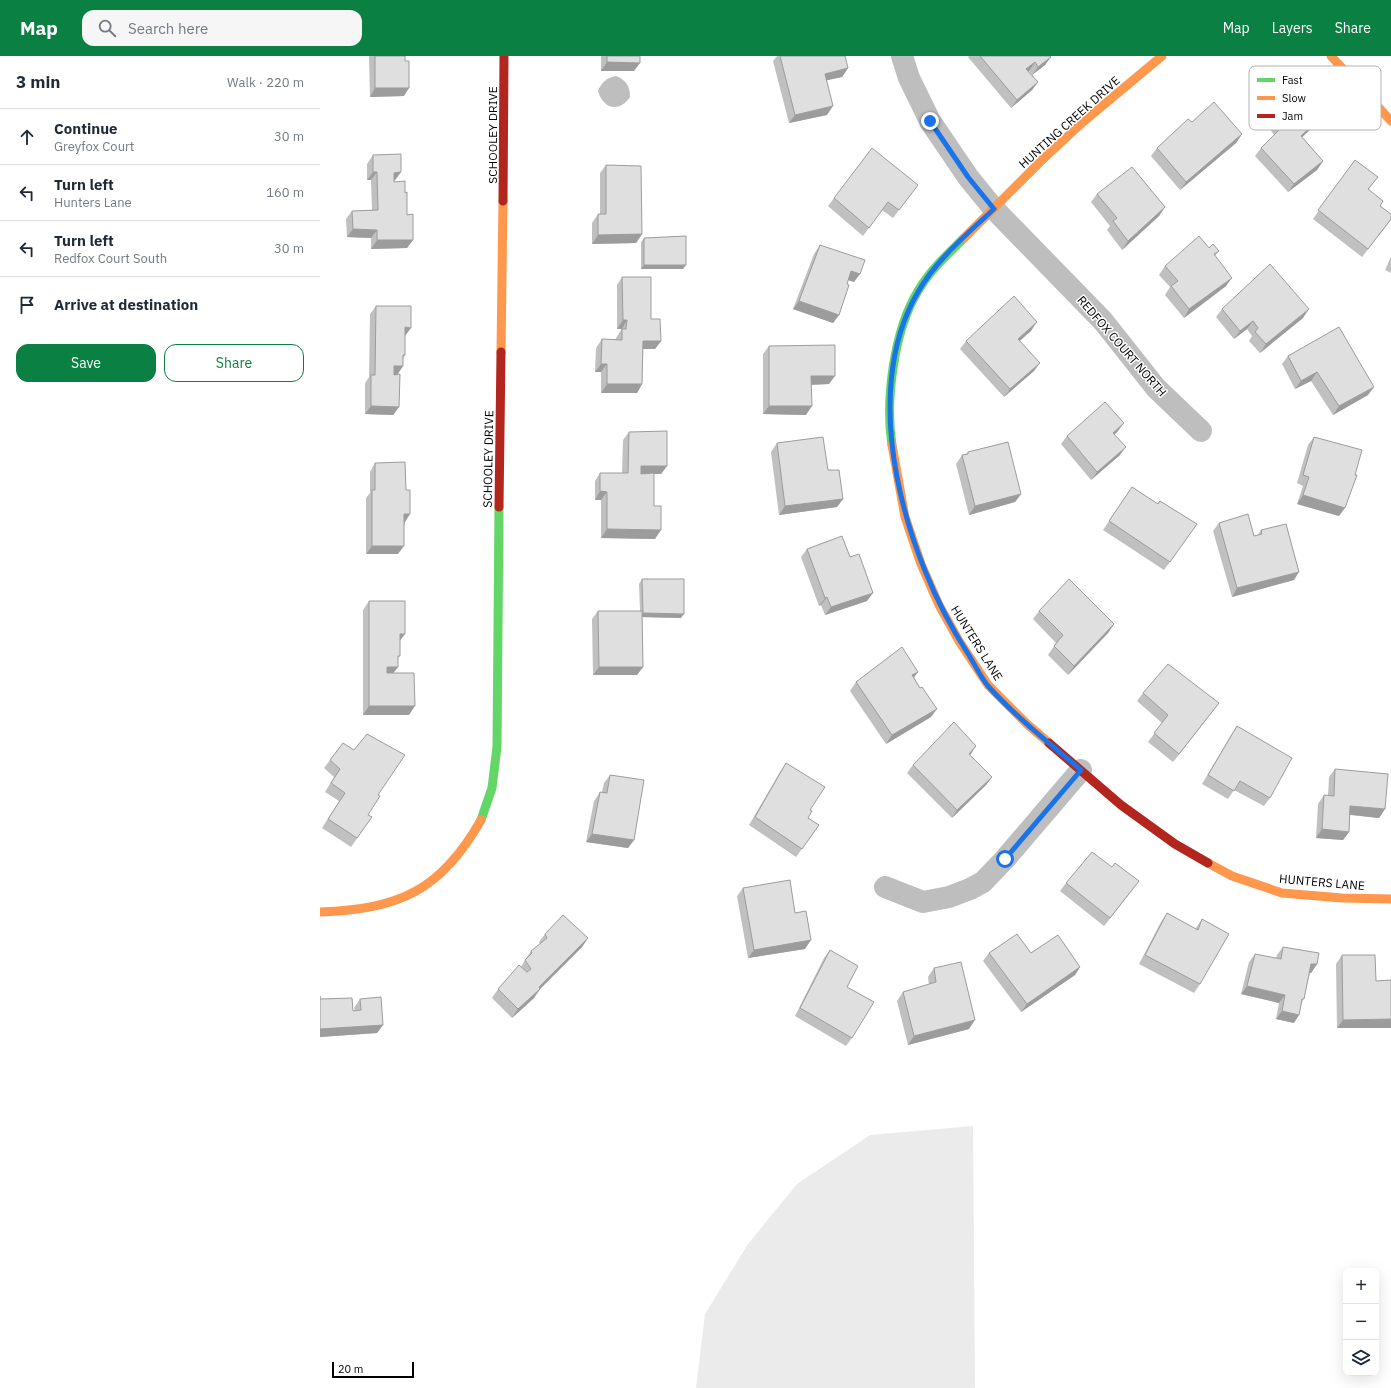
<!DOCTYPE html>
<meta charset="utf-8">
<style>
:root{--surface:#fff;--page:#f6f6f7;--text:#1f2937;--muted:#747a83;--line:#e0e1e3;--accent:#0b8043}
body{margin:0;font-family:"IBM Plex Sans",sans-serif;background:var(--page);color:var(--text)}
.controls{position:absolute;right:12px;bottom:12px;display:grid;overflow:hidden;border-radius:8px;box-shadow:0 4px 16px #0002}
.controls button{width:36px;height:36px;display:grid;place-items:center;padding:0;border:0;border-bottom:1px solid var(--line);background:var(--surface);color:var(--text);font:20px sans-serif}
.scale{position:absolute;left:12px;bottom:10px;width:82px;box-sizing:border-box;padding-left:4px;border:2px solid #000;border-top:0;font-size:11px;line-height:14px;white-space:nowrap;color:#000;-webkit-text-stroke:3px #fff;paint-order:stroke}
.stop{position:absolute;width:12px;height:12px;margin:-9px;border:3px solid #1a73e8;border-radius:50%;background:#fff}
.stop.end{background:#1a73e8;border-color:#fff;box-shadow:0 1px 4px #0008}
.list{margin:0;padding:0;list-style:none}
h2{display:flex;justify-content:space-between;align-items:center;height:52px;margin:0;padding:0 16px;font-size:17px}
h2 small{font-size:13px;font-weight:400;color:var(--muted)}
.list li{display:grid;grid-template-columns:26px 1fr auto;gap:12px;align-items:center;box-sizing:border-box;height:56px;padding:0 16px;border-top:1px solid var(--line)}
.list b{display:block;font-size:15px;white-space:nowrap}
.list p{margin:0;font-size:13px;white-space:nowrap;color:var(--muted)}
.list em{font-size:13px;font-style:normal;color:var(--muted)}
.actions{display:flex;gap:8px;padding:12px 16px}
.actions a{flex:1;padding:9px 0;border:1px solid var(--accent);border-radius:12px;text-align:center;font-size:14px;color:var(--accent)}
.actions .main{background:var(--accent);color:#fff}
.icon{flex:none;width:22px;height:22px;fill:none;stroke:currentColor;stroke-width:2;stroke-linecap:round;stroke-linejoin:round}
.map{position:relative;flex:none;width:1071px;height:1332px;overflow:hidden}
header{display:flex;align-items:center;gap:24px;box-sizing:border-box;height:56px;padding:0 20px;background:var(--accent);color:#fff}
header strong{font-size:19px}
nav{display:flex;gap:22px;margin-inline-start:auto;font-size:14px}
.search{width:280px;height:36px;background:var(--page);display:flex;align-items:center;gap:10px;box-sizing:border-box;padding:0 14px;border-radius:12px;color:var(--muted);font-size:15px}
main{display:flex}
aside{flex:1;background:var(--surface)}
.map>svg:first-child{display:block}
</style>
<header>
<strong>Map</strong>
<div class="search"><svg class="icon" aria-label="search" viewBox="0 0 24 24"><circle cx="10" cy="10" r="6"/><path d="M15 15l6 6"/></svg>Search here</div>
<nav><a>Map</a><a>Layers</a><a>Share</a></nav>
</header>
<main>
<aside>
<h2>3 min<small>Walk · 220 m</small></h2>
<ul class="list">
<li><svg class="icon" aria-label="ahead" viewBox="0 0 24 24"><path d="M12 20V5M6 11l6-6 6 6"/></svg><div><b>Continue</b><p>Greyfox Court</p></div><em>30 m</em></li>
<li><svg class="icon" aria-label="left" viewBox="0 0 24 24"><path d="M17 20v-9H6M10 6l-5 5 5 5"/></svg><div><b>Turn left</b><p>Hunters Lane</p></div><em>160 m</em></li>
<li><svg class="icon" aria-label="left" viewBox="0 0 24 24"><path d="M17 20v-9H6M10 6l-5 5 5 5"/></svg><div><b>Turn left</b><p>Redfox Court South</p></div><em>30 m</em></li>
<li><svg class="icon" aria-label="arrive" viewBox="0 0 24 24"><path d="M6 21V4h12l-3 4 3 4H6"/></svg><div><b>Arrive at destination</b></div></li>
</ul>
<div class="actions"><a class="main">Save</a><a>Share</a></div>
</aside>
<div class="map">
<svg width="1071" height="1332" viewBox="0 0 1071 1332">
<rect width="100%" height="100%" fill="#fff"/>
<!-- green -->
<polygon fill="#ebebeb" points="653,1070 655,1332 376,1332 385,1258 428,1188 477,1128 550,1079"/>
<!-- water -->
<path fill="#bebebe" d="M296,20C306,24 310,30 310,41C299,57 283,53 278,35C282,26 286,22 296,20Z"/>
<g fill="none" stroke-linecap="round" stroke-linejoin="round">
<!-- street -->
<g stroke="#bebebe" stroke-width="22">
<polyline points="582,0 589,22 610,65 648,121 674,153 783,265 836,332 881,375"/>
<polyline points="565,831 603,846 629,841 650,833 663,826 685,803 761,714"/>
</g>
<!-- fast -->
<g stroke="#63d668" stroke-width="9">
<path d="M572,389C565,344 574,274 598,235C610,214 628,198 644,182"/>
<polyline points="161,764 172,732 177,691 179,451"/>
</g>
<!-- slow -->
<g stroke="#ff974d" stroke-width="9">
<polyline points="1011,0 1071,65"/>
<polyline points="644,182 723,103 763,66 842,0"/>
<polyline points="181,296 183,145"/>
<polyline points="572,389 585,461 601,508 619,549 639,585 668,629 707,668 729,687"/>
<polyline points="888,807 912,820 962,837 1022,842 1071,843"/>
<path d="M0,856C79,853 121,835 161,764"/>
</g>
<!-- jam -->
<g stroke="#b3261e" stroke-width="9">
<polyline points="183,145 184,0"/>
<polyline points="179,451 181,296"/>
<polyline points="729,687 801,749 855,788 888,807"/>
</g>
</g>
<!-- wall -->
<g fill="#c0c0c0">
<polygon points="49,0 85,0 84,40 50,41"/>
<polygon points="281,0 320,0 314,15 281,15"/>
<polygon points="457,0 525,0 528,12 522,21 507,24 507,59 469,67 453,5"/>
<polygon points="649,0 730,0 725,9 712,19 709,15 708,15 718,26 712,34 691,52 648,1"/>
<polygon points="954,62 992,72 982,81 1003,105 997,114 968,136 935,100 941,92 954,79 948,70"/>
<polygon points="872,66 922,78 916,87 860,134 831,100 837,92"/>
<polygon points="53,99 81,116 75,124 74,125 74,126 85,137 87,159 93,184 87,192 51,193 51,182 27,181 26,163 32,155 52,154 51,124 47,124 47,108"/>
<polygon points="1035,104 1058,121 1049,133 1071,164 1042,201 993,163"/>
<polygon points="286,109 322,178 316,187 272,188 272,167 278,158 280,158 280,117"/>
<polygon points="592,137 573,162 562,154 543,180 508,150 514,142"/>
<polygon points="777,138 845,151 839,160 802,194 787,174 790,170 771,146"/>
<polygon points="324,182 363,213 321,213 321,186"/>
<polygon points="500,189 534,226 528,224 519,259 513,267 473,253 494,198"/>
<polygon points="889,192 899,195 895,200 906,230 864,262 845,239 850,231 839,219 845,210"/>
<polygon points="1071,201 1071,217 1065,214"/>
<polygon points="302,221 331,263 341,285 335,293 323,293 322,328 317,337 281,337 281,316 275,316 276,292 282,283 296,283 296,282 301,274 302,273 297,273 297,229"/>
<polygon points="56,250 85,280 85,299 83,303 83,310 77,319 79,351 73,359 45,358 45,327 49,321 50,258"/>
<polygon points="902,253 983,262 940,297 929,285 932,280 927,273 914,283 896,261"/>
<polygon points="711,275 700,285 714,315 684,341 640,293 646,285"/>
<polygon points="449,290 509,328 491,329 486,359 443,358 443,298"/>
<polygon points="968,300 1048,339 1013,359 991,325 975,333 962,308"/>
<polygon points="798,375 794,379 800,399 771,424 741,388 747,380"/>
<polygon points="309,376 347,410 341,418 334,418 334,450 335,483 281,482 281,444 275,444 275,425 280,417 302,417 303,384"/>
<polygon points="994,381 1019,460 977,448 983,430 977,427 988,389"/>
<polygon points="457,387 508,414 523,443 517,451 459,459 451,396"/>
<polygon points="648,396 701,438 695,446 649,459 636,408 642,399 645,399"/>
<polygon points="55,407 85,466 78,498 46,498 46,442 50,437 50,416"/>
<polygon points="812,431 837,448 840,445 877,468 844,514 783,474"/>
<polygon points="899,467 934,480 937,480 941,474 974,524 912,541 893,475"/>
<polygon points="487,493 547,545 505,559 501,549 499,550 481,501"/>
<polygon points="322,523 361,562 322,561 323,611 317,619 273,619 272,563 278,555 320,555 319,528"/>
<polygon points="49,545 80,586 80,600 78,602 73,617 89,659 43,659 43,554"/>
<polygon points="719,555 794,568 788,577 748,619 728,599 736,587 713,563"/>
<polygon points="598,616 594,621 600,632 611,661 566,688 530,635 536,626"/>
<polygon points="823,637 893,655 853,706 828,686 842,667 817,645"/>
<polygon points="917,670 950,742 944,750 914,734 908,743 882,728 911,679"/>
<polygon points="23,687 58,739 48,759 52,761 31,791 2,772 19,745 5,736 14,721 4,712"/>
<polygon points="650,699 672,721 666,729 632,762 587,717 593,709"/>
<polygon points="466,707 490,754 488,762 499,769 476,801 429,769 460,716"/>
<polygon points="1015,713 1065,753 1059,762 1030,759 1029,776 1023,784 996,782 998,748 1004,739 1008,740 1009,721"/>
<polygon points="290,719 314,784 308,792 266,786 274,745 280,736 282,736 284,727"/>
<polygon points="792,811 813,833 784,870 740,835 746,827"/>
<polygon points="423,832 475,857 485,893 428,902 417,840"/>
<polygon points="847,857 875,873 882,863 880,928 874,937 819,908 841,866"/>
<polygon points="225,878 268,882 262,891 220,933 214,942 192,962 172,942 178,933 201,911 205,904 211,895 220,888 219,886"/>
<polygon points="963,891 997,908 991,917 990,917 982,947 974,967 956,963 959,947 921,938 929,906 935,898 956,902 957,899"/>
<polygon points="510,894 527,931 532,982 526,990 475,960 504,902"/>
<polygon points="669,897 711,897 760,911 755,919 701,956 663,905"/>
<polygon points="1022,899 1056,925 1071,924 1071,972 1017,972 1016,908"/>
<polygon points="614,912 649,973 588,989 577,945 583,936 609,929 608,921"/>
<polygon points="0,940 0,943 33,955 35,954 34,952 40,943 63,969 57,977 0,981"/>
</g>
<!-- shaded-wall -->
<g fill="#9c9c9c">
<polygon points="731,1 725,9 712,19 718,11"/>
<polygon points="287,6 320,7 314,15 281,15"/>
<polygon points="715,6 709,15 700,22 706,13"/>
<polygon points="528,12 522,21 499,26 505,18"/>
<polygon points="718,26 712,34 691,52 697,44"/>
<polygon points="55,32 89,32 84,40 50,41"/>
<polygon points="513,50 507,59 469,67 475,59"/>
<polygon points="998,64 992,72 975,88 981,80"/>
<polygon points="922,78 916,87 860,134 866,126"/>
<polygon points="1003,105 997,114 968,136 974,128"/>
<polygon points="53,116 57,116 51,124 47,124"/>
<polygon points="81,116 75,124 68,125 74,117"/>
<polygon points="845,151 839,160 802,194 808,185"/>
<polygon points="33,173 57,174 51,182 27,181"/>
<polygon points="322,178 316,187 272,188 278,179"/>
<polygon points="57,184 93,184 87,192 51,193"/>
<polygon points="324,209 366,209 363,213 321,213"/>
<polygon points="531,215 540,218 534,226 525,223"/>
<polygon points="912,222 906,230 864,262 869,253"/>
<polygon points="479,245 519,259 513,267 473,253"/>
<polygon points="989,253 983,262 940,297 946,288"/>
<polygon points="303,264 307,264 302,273 297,273"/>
<polygon points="933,265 927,273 914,283 920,275"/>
<polygon points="717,266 711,275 692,291 698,283"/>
<polygon points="85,271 91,272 85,280 79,280"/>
<polygon points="323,285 341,285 335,293 317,293"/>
<polygon points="720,307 714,315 684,341 690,333"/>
<polygon points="281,308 287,308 281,316 275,316"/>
<polygon points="74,310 83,310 77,319 68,319"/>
<polygon points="997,316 991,325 975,333 981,325"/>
<polygon points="491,320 515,320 509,328 485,329"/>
<polygon points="287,328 322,328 317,337 281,337"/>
<polygon points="1054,331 1048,339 1013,359 1019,350"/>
<polygon points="51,350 79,351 73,359 45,358"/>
<polygon points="449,350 492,350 486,359 443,358"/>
<polygon points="804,367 798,375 787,386 793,377"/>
<polygon points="806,391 800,399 771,424 777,416"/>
<polygon points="321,410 347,410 341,418 316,418"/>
<polygon points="280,435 287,436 281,444 275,444"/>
<polygon points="701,438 695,446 649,459 655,450"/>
<polygon points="983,439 1025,452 1019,460 977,448"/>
<polygon points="523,443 517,451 459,459 465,450"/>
<polygon points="84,458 90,458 85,466 78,467"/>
<polygon points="287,473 341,474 335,483 281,482"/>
<polygon points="52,490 84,490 78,498 46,498"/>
<polygon points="979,516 974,524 912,541 917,532"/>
<polygon points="553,537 547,545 505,559 511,551"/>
<polygon points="507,541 501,549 499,550 505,542"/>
<polygon points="323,557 364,558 361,562 320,561"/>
<polygon points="794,568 788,577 748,619 754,610"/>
<polygon points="80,578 85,578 79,586"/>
<polygon points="67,611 78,611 72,619 61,619"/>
<polygon points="279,611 323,611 317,619 273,619"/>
<polygon points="598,616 592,624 592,619"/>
<polygon points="899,647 893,655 853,706 859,698"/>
<polygon points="49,650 95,650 89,659 43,659"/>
<polygon points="617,653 611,661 566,688 572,679"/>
<polygon points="656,690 651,698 643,706 649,698"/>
<polygon points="672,721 666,729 632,762 637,754"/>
<polygon points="1030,750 1065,753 1059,762 1024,758"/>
<polygon points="1002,773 1029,776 1023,784 996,782"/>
<polygon points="272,778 314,784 308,792 266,786"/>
<polygon points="819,825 813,833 784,870 790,862"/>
<polygon points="268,882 262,891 214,939 220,933 214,942 192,962 198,953"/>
<polygon points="491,884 485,893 428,902 434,894"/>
<polygon points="991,908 997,908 991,917 986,916"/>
<polygon points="760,911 755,919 701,956 707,948"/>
<polygon points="927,930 965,939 959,947 921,938"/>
<polygon points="962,955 979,959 974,967 956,963"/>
<polygon points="1071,963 1071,972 1017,972 1023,964"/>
<polygon points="655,964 649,973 588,989 594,980"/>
<polygon points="63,969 57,977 0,981 0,973"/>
</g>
<!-- building -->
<g fill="#dfdfdf" stroke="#9c9c9c">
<polygon points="55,0 85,0 85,5 89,5 89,32 55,32"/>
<polygon points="287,0 320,0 320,7 287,6"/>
<polygon points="460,0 525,0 528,12 505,18 513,50 475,59"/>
<polygon points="660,0 730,0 731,1 718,11 715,6 706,13 718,26 697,44"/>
<polygon points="980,41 998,64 981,80 1003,105 974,128 941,92 961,72 954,62"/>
<polygon points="894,46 922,78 866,126 837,92 868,63 872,66"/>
<polygon points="552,92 598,129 579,154 568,146 549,172 514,142"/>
<polygon points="81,98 81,116 74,117 74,126 85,125 85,137 87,136 87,159 93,158 93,184 57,184 57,174 33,173 32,155 58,154 57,116 53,116 53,99"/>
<polygon points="1035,104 1058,121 1048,133 1063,145 1060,150 1071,158 1071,163 1048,193 998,154"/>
<polygon points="286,109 321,110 322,178 278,179 278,158 286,158"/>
<polygon points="812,111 845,151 808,185 793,165 797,162 777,138"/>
<polygon points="366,180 366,209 324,209 324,182"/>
<polygon points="879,180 889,192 893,188 899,195 894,198 912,222 869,253 851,230 858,225 845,210"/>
<polygon points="500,189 545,204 540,218 531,215 527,228 529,229 519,259 479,245"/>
<polygon points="950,208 989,253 946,288 935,276 938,272 933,265 920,275 902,253"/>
<polygon points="302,221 331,221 331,263 340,263 341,285 323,285 322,328 287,328 287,308 281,308 282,283 302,284 302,273 306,273 307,264 303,264"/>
<polygon points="694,240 717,266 698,283 720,307 690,333 646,285"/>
<polygon points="56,250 91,250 91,272 85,271 85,299 83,299 83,310 74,310 74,319 80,318 79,351 51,350 51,319 55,319"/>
<polygon points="1019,271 1054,331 1019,350 997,316 981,325 968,300"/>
<polygon points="515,289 515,320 491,320 492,350 449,350 449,290"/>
<polygon points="785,346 804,367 793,377 806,391 777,416 747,380"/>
<polygon points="347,375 347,410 321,410 321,418 334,417 334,450 341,450 341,474 287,473 287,436 280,435 280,417 308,417 309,376"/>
<polygon points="503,381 508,414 519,414 523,443 465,450 457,387"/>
<polygon points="994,381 1042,394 1035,419 1037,419 1025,452 983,439 989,421 983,419"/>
<polygon points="688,386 701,438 655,450 642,399 648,398 648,396"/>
<polygon points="85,406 86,434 90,434 90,458 84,458 84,490 52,490 52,434 55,434 55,407"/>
<polygon points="812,431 838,448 840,445 877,468 850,506 789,465"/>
<polygon points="928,458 934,480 942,478 941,474 966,468 979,516 917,532 899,467"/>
<polygon points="522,480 530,501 539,498 553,537 511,551 507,541 505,542 487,493"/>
<polygon points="322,523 364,523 364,558 323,557"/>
<polygon points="749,523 794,568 754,610 734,590 743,579 719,555"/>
<polygon points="49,545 85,545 85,578 80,578 80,600 78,600 78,611 67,611 67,617 94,617 95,650 49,650"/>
<polygon points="278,555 322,555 323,611 279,611"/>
<polygon points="582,591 598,616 592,619 600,632 602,631 617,653 572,679 536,626"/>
<polygon points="848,608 899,647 859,698 834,677 848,659 823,637"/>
<polygon points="634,666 656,690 649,698 672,721 637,754 593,709"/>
<polygon points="917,670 972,702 950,742 920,725 914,735 888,719"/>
<polygon points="47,678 85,699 58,739 60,740 48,759 52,761 37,782 8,763 25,737 11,727 20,713 10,704 23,687 34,694"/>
<polygon points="466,707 505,731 490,754 492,755 488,762 499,769 482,793 435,761"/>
<polygon points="1015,713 1068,718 1065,753 1030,750 1029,776 1002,773 1004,739 1014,740"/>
<polygon points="290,719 324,724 314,784 272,778 280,736 287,737"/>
<polygon points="772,796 792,811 795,807 819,825 790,862 746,827"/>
<polygon points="470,824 475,857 486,855 491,884 434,894 423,832"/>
<polygon points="847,857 878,874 882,863 909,878 880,928 825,899"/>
<polygon points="243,859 268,882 219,931 220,933 198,953 178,933 199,909 207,916 211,913 205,904 212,897 211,895 227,882 225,878"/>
<polygon points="697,878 711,897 738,879 760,911 707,948 669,897"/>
<polygon points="963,891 999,897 997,908 991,908 984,943 982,943 979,959 962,955 965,939 927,930 935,898 961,903"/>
<polygon points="510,894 538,910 527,931 554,946 532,982 480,952"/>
<polygon points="1022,899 1055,899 1056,925 1071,924 1071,963 1023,964"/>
<polygon points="641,906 655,964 594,980 583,936 616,926 614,912"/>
<polygon points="0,940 0,943 32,942 33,955 41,954 40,943 61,941 63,969 0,973"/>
</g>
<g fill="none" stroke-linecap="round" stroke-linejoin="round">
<!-- route -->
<path stroke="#1a73e8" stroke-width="5" d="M610,65L648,121L674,153C647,178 616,204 598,236C537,340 586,502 647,596C654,607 660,620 668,630C695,660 730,688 761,714L685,803"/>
</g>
<g text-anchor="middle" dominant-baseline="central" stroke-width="3" stroke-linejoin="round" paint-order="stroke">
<!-- street labels -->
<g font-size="12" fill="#000" stroke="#fff">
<text transform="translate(749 66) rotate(-42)">HUNTING CREEK DRIVE</text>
<text transform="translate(172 79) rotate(-90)">SCHOOLEY DRIVE</text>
<text transform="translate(802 290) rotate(49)">REDFOX COURT NORTH</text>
<text transform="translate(168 403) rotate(-89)">SCHOOLEY DRIVE</text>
<text transform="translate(657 587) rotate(58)">HUNTERS LANE</text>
<text transform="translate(1002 826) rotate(5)">HUNTERS LANE</text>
</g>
</g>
<!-- legend -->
<rect x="929" y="10" width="132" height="64" rx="6" fill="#fff" stroke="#b2b2b2" stroke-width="1"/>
<rect x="937" y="22" width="18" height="4" fill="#63d668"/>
<rect x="937" y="40" width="18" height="4" fill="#ff974d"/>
<rect x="937" y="58" width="18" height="4" fill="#b3261e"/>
<g font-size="11" fill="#000">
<text x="962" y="28">Fast</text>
<text x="962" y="46">Slow</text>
<text x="962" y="64">Jam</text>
</g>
</svg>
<div class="controls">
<button>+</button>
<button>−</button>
<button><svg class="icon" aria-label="layers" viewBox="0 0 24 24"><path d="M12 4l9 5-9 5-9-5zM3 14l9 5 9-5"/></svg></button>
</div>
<div class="scale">20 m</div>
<div class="stop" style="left:685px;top:803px"></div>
<div class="stop end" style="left:610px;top:65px"></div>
</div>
</main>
